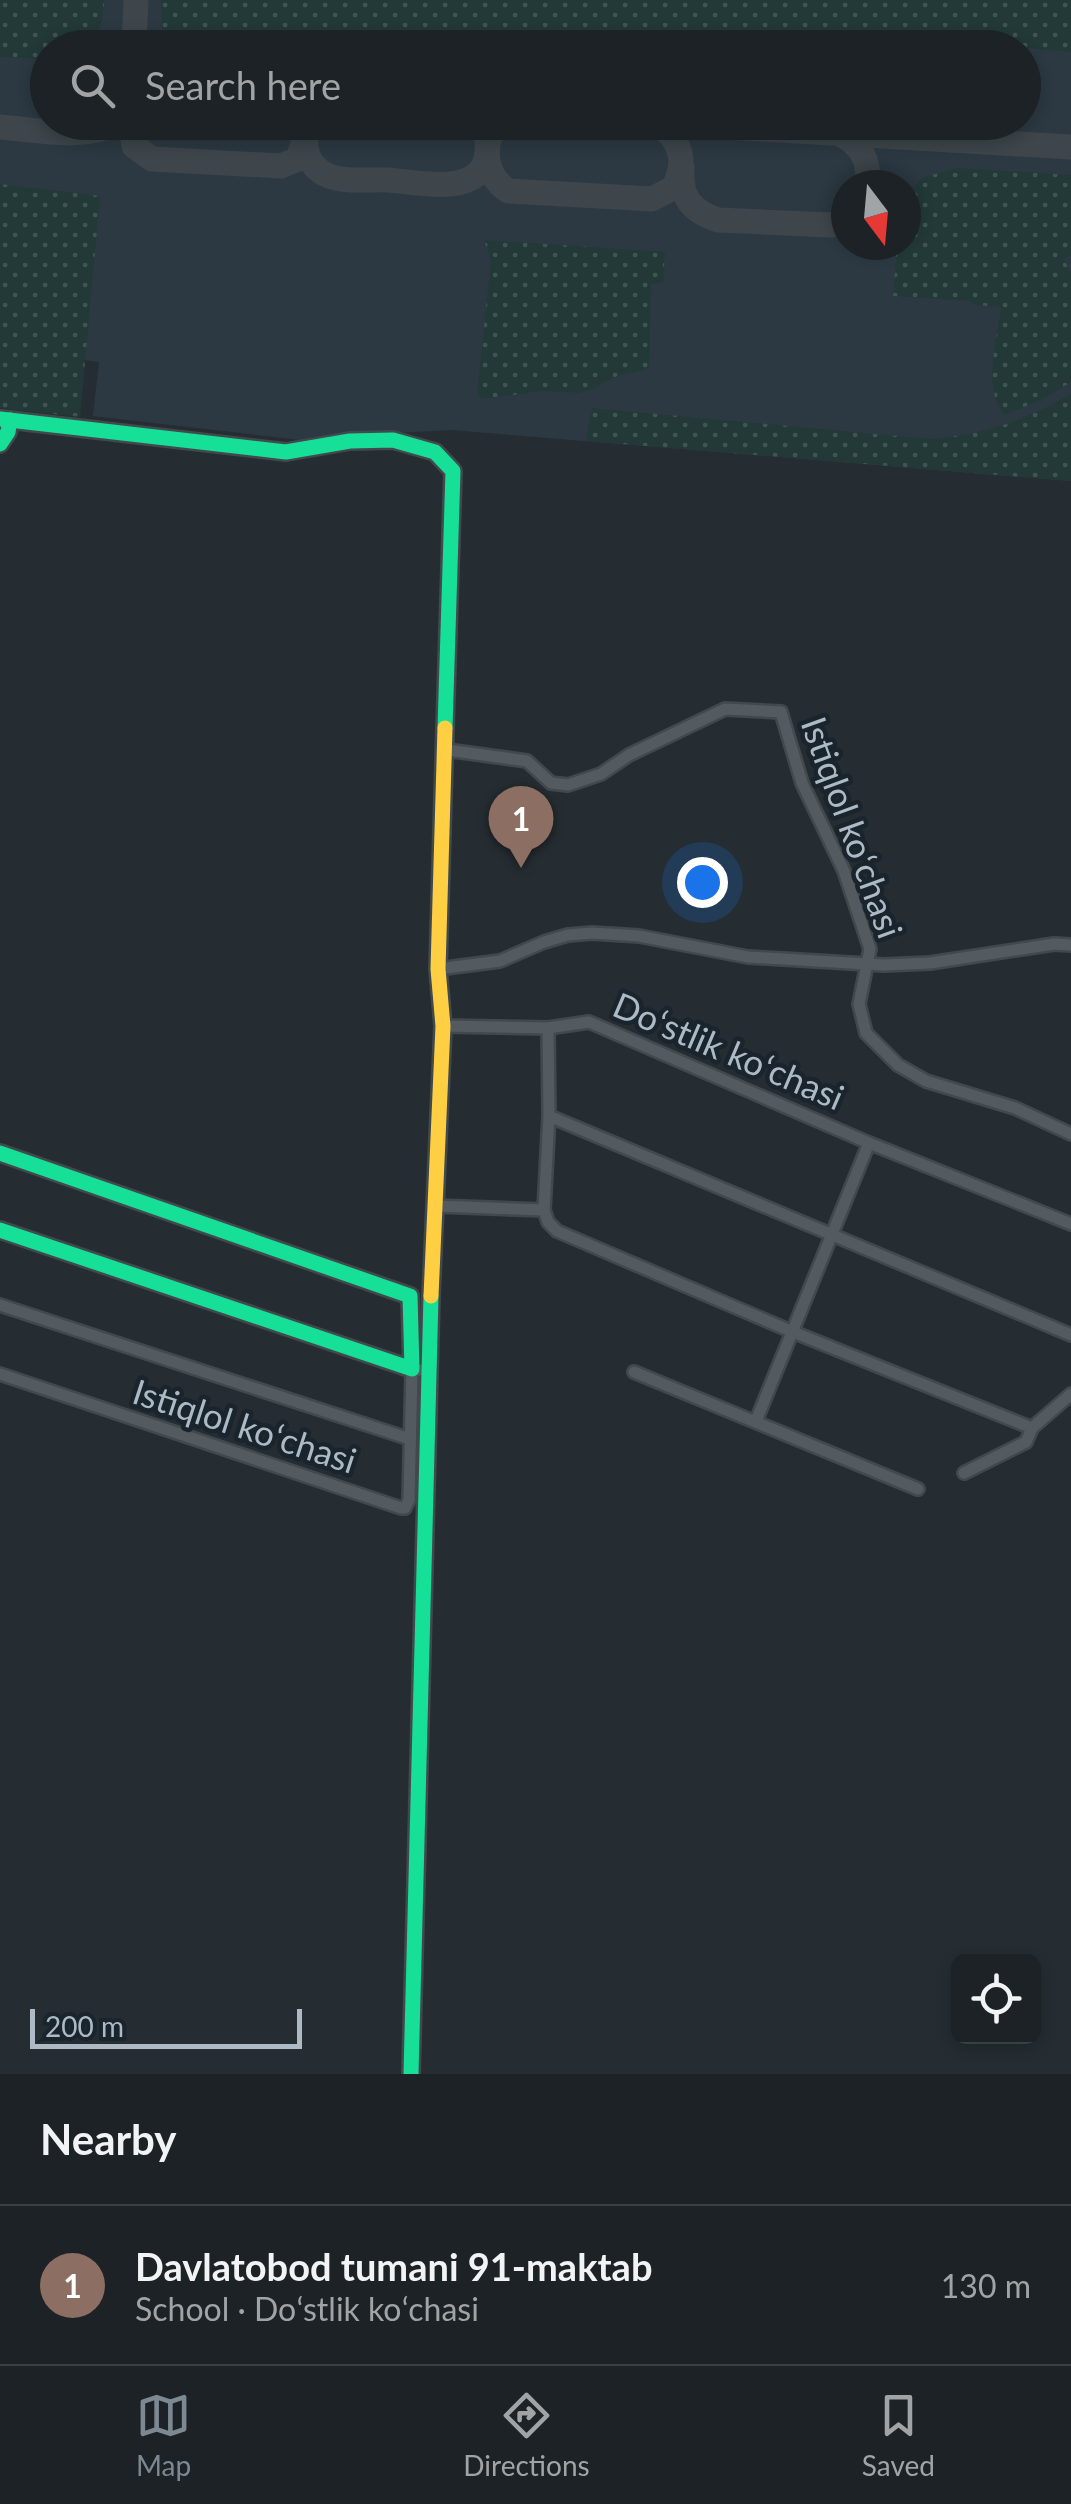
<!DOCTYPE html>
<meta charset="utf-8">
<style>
:root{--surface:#1c2226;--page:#292f32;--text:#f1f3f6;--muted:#a0a4a7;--line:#3a3f43;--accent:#7d8992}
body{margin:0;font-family:Lato,sans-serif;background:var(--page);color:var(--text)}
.controls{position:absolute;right:30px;bottom:30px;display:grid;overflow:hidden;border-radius:15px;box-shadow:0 5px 15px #0003}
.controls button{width:90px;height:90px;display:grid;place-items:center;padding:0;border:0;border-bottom:2px solid var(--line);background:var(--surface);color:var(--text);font:50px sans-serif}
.compass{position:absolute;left:831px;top:170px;width:90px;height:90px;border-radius:50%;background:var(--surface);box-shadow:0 5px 15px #0003;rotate:164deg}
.scale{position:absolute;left:30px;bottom:25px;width:272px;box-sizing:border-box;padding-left:10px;border:5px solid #adbac5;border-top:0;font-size:28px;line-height:35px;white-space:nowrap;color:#adbac5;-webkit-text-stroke:8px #19242d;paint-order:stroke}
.you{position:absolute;left:702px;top:882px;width:35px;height:35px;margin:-25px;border:8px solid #fff;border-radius:50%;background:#1a73e8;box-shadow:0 0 0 15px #1a73e833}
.badge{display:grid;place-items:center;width:65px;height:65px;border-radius:50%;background:var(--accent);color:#fff;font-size:32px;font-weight:700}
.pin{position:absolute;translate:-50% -82px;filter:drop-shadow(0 2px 5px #0008)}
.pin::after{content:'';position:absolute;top:52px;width:35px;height:30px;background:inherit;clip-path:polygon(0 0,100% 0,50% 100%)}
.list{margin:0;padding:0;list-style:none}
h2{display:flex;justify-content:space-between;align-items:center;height:130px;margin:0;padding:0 40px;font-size:42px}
h2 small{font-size:32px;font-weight:400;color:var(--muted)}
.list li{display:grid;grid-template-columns:65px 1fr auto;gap:30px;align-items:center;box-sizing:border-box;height:160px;padding:0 40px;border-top:2px solid var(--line)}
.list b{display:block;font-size:38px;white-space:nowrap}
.list p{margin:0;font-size:32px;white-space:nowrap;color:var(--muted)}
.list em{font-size:32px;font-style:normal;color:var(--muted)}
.icon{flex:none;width:55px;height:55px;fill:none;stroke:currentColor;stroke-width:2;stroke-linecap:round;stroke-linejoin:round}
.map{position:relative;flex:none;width:1071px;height:2074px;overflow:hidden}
.search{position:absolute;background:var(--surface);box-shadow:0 5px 15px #0003;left:30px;right:30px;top:30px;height:110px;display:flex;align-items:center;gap:25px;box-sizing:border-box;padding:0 35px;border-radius:55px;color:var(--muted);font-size:38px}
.sheet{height:290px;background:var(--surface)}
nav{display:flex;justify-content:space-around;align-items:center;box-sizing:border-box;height:140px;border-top:2px solid var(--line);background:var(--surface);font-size:28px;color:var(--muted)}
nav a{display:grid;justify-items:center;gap:5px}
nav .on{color:var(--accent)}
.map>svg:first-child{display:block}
</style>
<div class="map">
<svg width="1071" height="2074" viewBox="0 0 1071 2074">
<defs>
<pattern id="grass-dots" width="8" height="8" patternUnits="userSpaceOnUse" patternTransform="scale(2.5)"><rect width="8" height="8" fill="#223938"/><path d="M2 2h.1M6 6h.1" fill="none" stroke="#3f5453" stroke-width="1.8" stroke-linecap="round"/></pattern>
</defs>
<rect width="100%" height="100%" fill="#252d32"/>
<!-- airport -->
<path fill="#2c3942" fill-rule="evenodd" d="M0,0H1071V481L451,430L310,438L309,441L93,416L99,362L16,351L0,323ZM48,48H1024V122H48ZM846,185H906V245H846Z"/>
<!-- grass -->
<g fill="url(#grass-dots)">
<path d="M0,0H104C104,19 100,34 86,47L48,48L47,59L0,57Z"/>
<polygon points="161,0 1071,0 1071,52 1024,48 169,47 162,31"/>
<path d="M958,168L1071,175V255L1064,259L1071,274V382L1041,400L1005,415C981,390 998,338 1001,307L975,305L970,301L893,296L897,245H906L907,193L924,177Z"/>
<polygon points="0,184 100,196 80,417 0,408"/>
<polygon points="484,240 665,252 663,283 651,284 649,369 617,376 591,390 579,393 542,391 482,399 477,393 491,260"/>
<path d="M1071,394V481L586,441L592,408L931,439C985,434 1024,421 1071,394Z"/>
</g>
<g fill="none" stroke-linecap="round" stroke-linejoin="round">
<!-- taxiway -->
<g stroke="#3e464b" stroke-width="25">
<polyline points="134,48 136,0"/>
<polyline points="130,122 134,146 152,159 281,166 298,159 305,137"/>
<path d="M310,122C303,140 304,159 320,171C336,184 369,179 388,180C416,182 476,197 486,159C490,146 486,133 478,122"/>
<path d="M502,122C478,142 485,175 508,191L652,199L673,188C688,161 681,139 656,123"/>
<polyline points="642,122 1071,147"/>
<path d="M0,127C38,130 84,141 119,122"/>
<path d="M840,134C862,145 869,160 868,185"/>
<path d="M682,168C680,197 691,211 718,220L830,225L846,221"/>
</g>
<defs>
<g id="street">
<polyline points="447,750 527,761 551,783 568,785 601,774 629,755 725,709 781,712 802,783 844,871 870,949 859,1004 866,1033 898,1065 926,1081 1015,1108 1071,1134"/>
<polyline points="438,969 500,961 544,942 568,935 592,933 639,936 748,957 884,965 930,963 1054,944 1071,945"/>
<polyline points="443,1026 548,1028 589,1022 869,1143 1071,1224"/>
<polyline points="549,1116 1071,1335"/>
<polyline points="437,1206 544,1210 548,1222 557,1231 793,1332 1032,1428 1071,1394"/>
<polyline points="544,1210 549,1116 548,1028"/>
<polyline points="0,1305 410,1439"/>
<polyline points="634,1372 918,1489"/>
<polyline points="0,1374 401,1508 405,1508 409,1500 412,1369 420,1370"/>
<polyline points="756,1421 869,1143"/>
<polyline points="964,1473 1026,1442 1032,1428"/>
</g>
<g id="fast">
<polyline points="0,419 286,452 350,441 393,440 435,452 453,471 445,728"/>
<polyline points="0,444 8,432 10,420"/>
<polyline points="0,1153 410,1296 412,1369 0,1230"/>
<polyline points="411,2074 431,1296"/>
</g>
<polyline id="slow" points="431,1296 443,1026 438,969 445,728"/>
</defs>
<!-- street casing -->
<use href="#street" stroke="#42494d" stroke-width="16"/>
<!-- fast casing -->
<use href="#fast" stroke="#42494d" stroke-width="20"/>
<!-- slow casing -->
<use href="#slow" stroke="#42494d" stroke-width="20"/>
<!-- street -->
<use href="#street" stroke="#545b60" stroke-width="11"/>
<!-- fast -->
<use href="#fast" stroke="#16e098" stroke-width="15"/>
<!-- slow -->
<use href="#slow" stroke="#ffcf43" stroke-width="15"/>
</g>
<g text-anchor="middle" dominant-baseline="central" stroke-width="9" stroke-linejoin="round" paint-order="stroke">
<!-- street labels -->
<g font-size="35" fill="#adbac5" stroke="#19242d">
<text transform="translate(853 827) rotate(70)">Istiqlol koʻchasi</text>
<text transform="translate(729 1050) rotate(23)">Doʻstlik koʻchasi</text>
<text transform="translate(245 1425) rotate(18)">Istiqlol koʻchasi</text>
</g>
</g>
</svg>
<div class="controls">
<button><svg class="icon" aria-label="locate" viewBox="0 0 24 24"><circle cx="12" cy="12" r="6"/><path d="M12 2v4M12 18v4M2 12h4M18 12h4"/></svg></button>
</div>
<svg class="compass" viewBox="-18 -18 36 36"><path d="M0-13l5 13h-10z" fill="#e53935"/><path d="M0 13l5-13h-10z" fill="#a0a4a7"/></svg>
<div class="scale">200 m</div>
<div class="you"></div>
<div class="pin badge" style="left:521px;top:868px;background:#8d6e63">1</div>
<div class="search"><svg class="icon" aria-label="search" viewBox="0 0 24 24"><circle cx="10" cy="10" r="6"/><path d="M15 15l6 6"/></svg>Search here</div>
</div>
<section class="sheet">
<h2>Nearby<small></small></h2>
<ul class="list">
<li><span class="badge" style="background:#8d6e63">1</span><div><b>Davlatobod tumani 91-maktab</b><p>School · Doʻstlik koʻchasi</p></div><em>130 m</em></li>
</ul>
</section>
<nav>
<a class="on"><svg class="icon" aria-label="map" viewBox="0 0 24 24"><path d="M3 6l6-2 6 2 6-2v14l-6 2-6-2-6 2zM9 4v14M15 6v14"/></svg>Map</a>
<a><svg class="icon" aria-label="directions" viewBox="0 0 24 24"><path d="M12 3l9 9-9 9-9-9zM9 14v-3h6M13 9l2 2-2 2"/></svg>Directions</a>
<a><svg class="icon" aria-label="saved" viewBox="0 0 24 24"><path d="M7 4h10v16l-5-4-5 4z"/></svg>Saved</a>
</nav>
